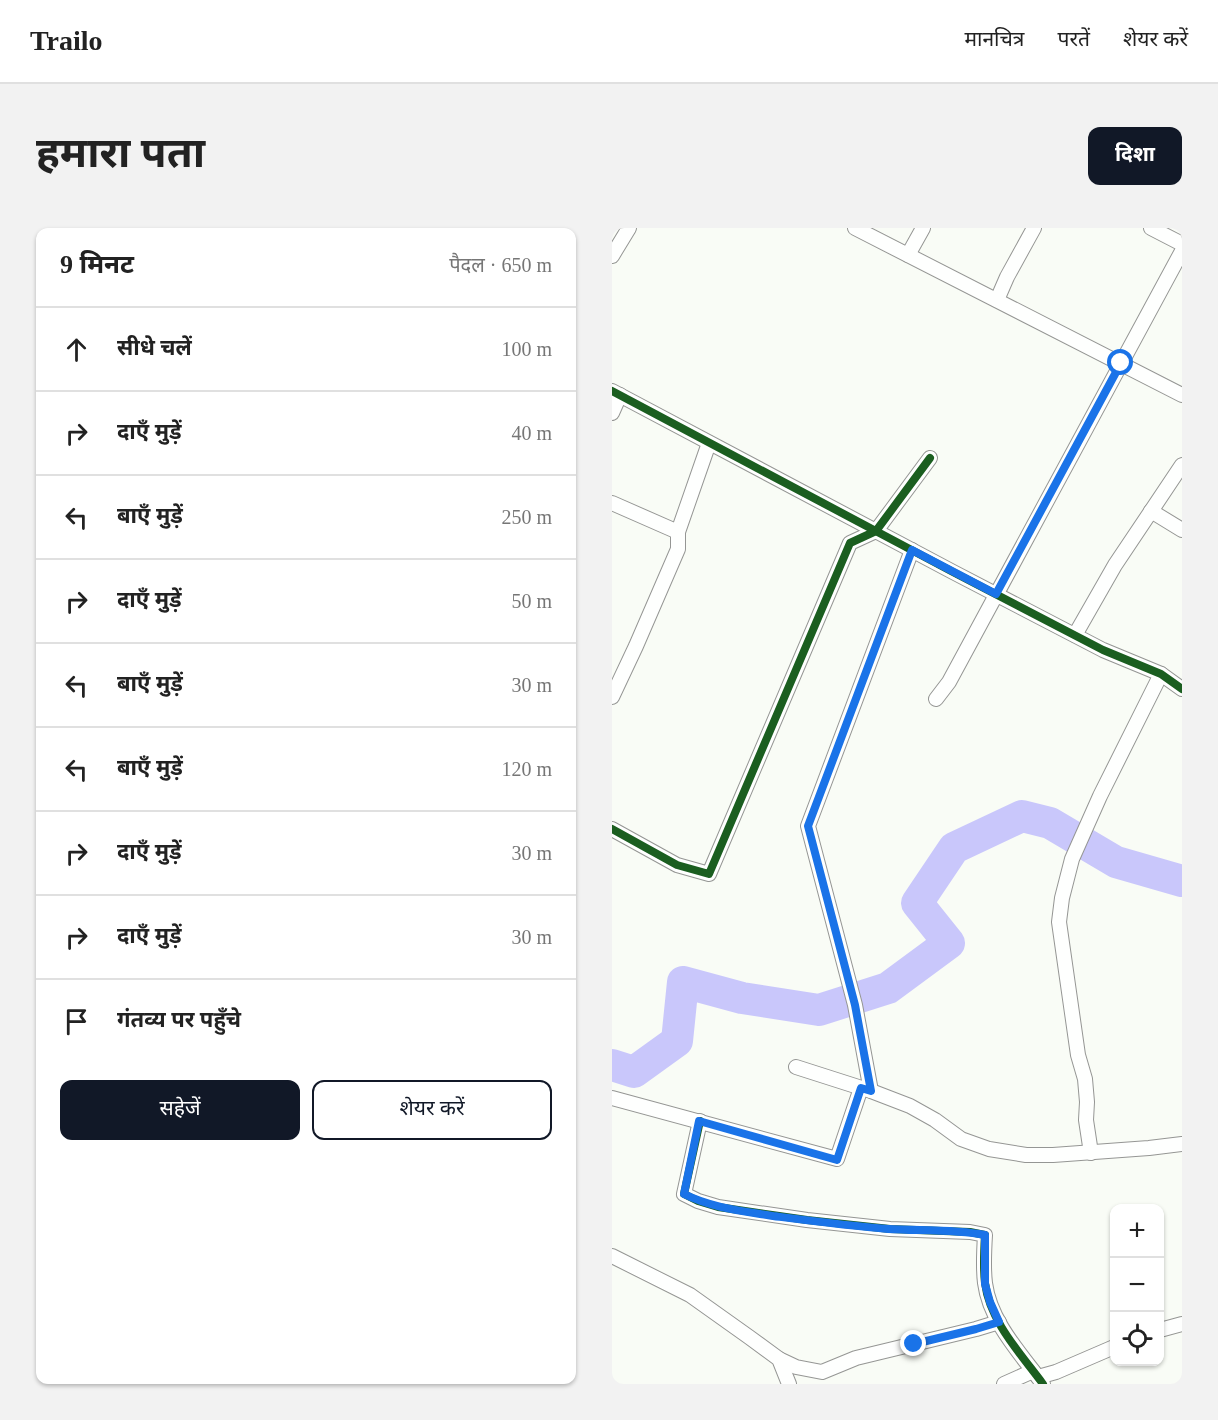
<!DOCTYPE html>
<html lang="hi">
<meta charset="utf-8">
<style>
:root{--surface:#fff;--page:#f2f2f2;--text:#222;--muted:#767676;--line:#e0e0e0;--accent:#111827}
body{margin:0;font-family:"Times New Roman","Noto Sans Devanagari",serif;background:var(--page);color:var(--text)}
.controls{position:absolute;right:18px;bottom:18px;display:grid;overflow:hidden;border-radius:12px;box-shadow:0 2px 4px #0004}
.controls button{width:54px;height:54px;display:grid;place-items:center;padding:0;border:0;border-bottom:2px solid var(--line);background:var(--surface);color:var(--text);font:30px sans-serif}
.stop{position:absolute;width:18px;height:18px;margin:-14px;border:4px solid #1a73e8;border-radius:50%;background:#fff}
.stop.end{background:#1a73e8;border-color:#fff;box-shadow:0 2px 6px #0008}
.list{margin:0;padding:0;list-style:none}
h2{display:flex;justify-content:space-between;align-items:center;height:78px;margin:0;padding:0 24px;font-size:26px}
h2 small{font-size:20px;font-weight:400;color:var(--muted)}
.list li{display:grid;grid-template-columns:39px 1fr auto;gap:18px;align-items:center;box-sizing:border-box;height:84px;padding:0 24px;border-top:2px solid var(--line)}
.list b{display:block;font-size:22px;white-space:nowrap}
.list em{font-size:20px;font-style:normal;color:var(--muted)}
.actions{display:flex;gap:12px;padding:18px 24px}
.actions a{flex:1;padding:14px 0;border:2px solid var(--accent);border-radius:12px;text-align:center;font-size:21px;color:var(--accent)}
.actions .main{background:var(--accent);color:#fff}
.icon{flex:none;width:33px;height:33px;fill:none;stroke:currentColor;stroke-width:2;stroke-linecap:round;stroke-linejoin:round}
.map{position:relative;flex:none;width:570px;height:1156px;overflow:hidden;border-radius:12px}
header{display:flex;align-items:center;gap:36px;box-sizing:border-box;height:84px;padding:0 30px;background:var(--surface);border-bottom:2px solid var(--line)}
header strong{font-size:28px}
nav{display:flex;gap:33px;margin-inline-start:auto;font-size:21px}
.intro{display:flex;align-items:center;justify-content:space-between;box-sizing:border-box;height:144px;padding:0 36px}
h1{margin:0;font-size:42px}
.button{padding:15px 27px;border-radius:12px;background:var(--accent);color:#fff;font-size:21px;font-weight:700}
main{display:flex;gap:36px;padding:0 36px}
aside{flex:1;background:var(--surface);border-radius:12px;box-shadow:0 2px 4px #0004}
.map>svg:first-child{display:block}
</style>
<header>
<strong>Trailo</strong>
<nav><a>मानचित्र</a><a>परतें</a><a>शेयर करें</a></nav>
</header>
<div class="intro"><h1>हमारा पता</h1><a class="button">दिशा</a></div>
<main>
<aside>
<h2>9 मिनट<small>पैदल · 650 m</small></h2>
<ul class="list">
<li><svg class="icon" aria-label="ahead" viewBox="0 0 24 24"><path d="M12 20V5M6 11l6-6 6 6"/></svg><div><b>सीधे चलें</b></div><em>100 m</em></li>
<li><svg class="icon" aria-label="right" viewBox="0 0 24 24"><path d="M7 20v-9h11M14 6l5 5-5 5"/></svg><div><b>दाएँ मुड़ें</b></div><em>40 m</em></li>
<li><svg class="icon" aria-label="left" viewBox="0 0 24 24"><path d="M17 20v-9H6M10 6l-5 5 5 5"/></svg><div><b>बाएँ मुड़ें</b></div><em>250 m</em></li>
<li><svg class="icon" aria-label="right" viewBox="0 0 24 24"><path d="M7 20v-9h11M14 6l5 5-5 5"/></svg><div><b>दाएँ मुड़ें</b></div><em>50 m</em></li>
<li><svg class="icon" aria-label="left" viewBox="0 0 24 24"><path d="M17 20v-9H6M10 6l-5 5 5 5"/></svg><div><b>बाएँ मुड़ें</b></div><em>30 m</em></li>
<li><svg class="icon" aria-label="left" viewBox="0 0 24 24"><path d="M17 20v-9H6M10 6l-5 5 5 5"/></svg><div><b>बाएँ मुड़ें</b></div><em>120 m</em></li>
<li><svg class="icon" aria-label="right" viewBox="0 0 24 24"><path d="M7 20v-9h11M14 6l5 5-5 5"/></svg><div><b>दाएँ मुड़ें</b></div><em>30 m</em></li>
<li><svg class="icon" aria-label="right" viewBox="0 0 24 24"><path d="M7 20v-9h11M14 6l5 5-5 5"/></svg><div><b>दाएँ मुड़ें</b></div><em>30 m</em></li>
<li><svg class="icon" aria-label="arrive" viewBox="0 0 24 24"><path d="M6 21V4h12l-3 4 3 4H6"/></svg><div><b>गंतव्य पर पहुँचे</b></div></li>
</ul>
<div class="actions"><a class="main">सहेजें</a><a>शेयर करें</a></div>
</aside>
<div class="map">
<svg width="570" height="1156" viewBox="0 0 570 1156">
<rect width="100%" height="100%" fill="#f9fcf6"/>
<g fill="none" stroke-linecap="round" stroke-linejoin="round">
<!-- river -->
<polyline stroke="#c9c7fb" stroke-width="32" points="0,837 22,844 65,813 71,754 130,770 207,782 276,760 337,715 305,675 342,620 410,588 438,595 504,634 570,653"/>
<defs>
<g id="minor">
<polyline points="243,0 570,167"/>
<polyline points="539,0 570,16"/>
<polyline points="296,27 311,0"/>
<polyline points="0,28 17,0"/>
<polyline points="385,72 395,49 422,0"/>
<polyline points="0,163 341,344 491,422 549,446 570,461"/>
<polyline points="0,185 8,167"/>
<polyline points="0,275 66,304"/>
<polyline points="539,283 570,302"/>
<polyline points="463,407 503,337 570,237"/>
<polyline points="0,469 24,418 66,321 66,304 97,215"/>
<polyline points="324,471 337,454 570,23"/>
<polyline points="0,601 65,637 97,646 238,315 264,303 318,230"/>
<polyline points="184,839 259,863 298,878 323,892 349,911 377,921 414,927 441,927 537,920 570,916"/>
<polyline points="259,863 243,777 196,598 300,322"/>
<polyline points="0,870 225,931 249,860"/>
<path d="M88,893L72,966L86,973L106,979L195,992L278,1001L358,1004L373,1007C372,1023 371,1039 373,1055C378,1094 409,1126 431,1156"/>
<polyline points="479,925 474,892 475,874 473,851 466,827 447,694 450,670 460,631 488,568 549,446"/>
<polyline points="0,1028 78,1067 137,1109 167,1131 177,1156"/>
<polyline points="548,1102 570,1096"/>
<polyline points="167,1131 184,1139 210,1144 244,1130 364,1101 387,1094"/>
<polyline points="426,1149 444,1144 502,1119"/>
<polyline points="392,1156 421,1143"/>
</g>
</defs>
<!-- minor casing -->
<use href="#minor" stroke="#959694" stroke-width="16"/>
<!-- minor -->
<use href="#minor" stroke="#fefffe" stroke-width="14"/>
<defs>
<g id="cycleway">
<polyline points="0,163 341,344 491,422 549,446 570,461"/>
<polyline points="0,601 65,637 97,646 238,315 264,303 318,230"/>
<path d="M88,893L72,966L86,973L106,979L195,992L278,1001L358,1004L373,1007C372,1023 371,1039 373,1055C378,1094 409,1126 431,1156"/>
</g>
</defs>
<!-- cycleway casing -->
<use href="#cycleway" stroke="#fff" stroke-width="11"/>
<!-- cycleway -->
<use href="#cycleway" stroke="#1b5e20" stroke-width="8"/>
</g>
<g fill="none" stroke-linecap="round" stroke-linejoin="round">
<!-- route -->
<path stroke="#1a73e8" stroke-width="8" d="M302,1116L364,1101L387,1094L378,1074L373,1056V1007C341,1001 308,1003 276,1001C238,998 200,993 161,988C131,983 100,980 72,966L87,893L225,932L249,860L259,863L243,777L196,598L300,322L384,366L509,135"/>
</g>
</svg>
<div class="controls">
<button>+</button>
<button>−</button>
<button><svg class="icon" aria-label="locate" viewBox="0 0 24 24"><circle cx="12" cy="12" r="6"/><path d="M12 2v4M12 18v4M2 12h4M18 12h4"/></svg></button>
</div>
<div class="stop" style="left:509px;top:135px"></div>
<div class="stop end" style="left:302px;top:1116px"></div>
</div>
</main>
